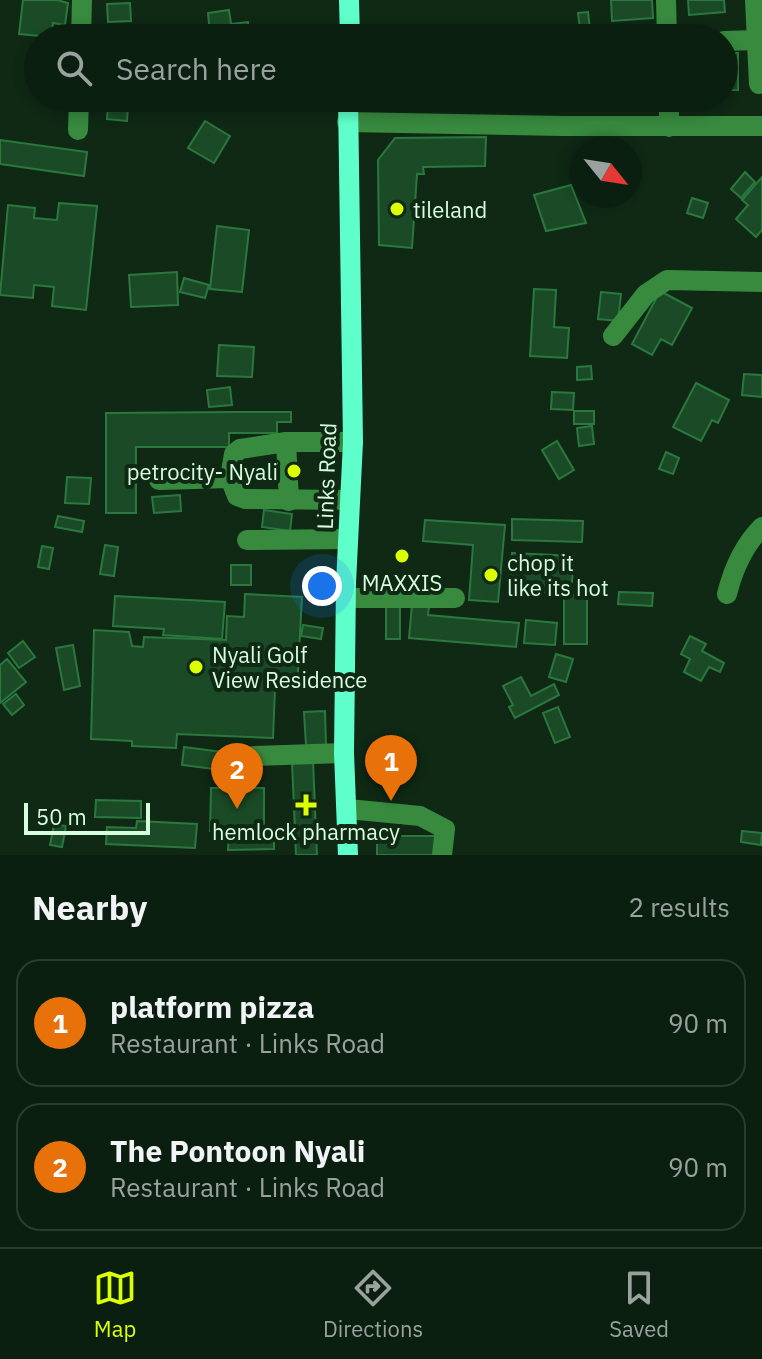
<!DOCTYPE html>
<meta charset="utf-8">
<style>
:root{--surface:#0b1f10;--page:#192c1e;--text:#f1f3f6;--muted:#9aa29f;--line:#2b3d30;--accent:#dbff03}
body{margin:0;font-family:"IBM Plex Sans",sans-serif;background:var(--page);color:var(--text)}
.compass{position:absolute;left:570px;top:136px;width:72px;height:72px;border-radius:50%;background:var(--surface);box-shadow:0 4px 12px #0003;rotate:120deg}
.scale{position:absolute;left:24px;bottom:20px;width:126px;box-sizing:border-box;padding-left:8px;border:4px solid #d7ffdd;border-top:0;font-size:22px;line-height:28px;white-space:nowrap;color:#d7ffdd;-webkit-text-stroke:6px #0f2915;paint-order:stroke}
.you{position:absolute;left:322px;top:586px;width:28px;height:28px;margin:-20px;border:6px solid #fff;border-radius:50%;background:#1a73e8;box-shadow:0 0 0 12px #1a73e833}
.badge{display:grid;place-items:center;width:52px;height:52px;border-radius:50%;background:var(--accent);color:#fff;font-size:26px;font-weight:700}
.pin{position:absolute;translate:-50% -66px;filter:drop-shadow(0 2px 4px #0008)}
.pin::after{content:'';position:absolute;top:42px;width:28px;height:24px;background:inherit;clip-path:polygon(0 0,100% 0,50% 100%)}
.list{margin:0;padding:0;list-style:none}
h2{display:flex;justify-content:space-between;align-items:center;height:104px;margin:0;padding:0 32px;font-size:34px}
h2 small{font-size:26px;font-weight:400;color:var(--muted)}
.list li{display:grid;grid-template-columns:52px 1fr auto;gap:24px;align-items:center;box-sizing:border-box;height:128px;margin:0 16px 16px;padding:0 16px;border:2px solid var(--line);border-radius:24px}
.list b{display:block;font-size:30px;white-space:nowrap}
.list p{margin:0;font-size:26px;white-space:nowrap;color:var(--muted)}
.list em{font-size:26px;font-style:normal;color:var(--muted)}
.icon{flex:none;width:44px;height:44px;fill:none;stroke:currentColor;stroke-width:2;stroke-linecap:round;stroke-linejoin:round}
.map{position:relative;flex:none;width:762px;height:855px;overflow:hidden}
.search{position:absolute;background:var(--surface);box-shadow:0 4px 12px #0003;left:24px;right:24px;top:24px;height:88px;display:flex;align-items:center;gap:20px;box-sizing:border-box;padding:0 28px;border-radius:44px;color:var(--muted);font-size:30px}
.sheet{height:392px;background:var(--surface)}
nav{display:flex;justify-content:space-around;align-items:center;box-sizing:border-box;height:112px;border-top:2px solid var(--line);background:var(--surface);font-size:22px;color:var(--muted)}
nav a{display:grid;justify-items:center;gap:4px}
nav .on{color:var(--accent)}
.map>svg:first-child{display:block}
</style>
<div class="map">
<svg width="762" height="855" viewBox="0 0 762 855">
<rect width="100%" height="100%" fill="#0f2915"/>
<!-- building -->
<g fill="#1a4b26" stroke="#2b783e" stroke-width="2">
<polygon points="23,0 57,0 68,3 65,25 53,23 51,37 19,34"/>
<polygon points="611,0 652,0 653,18 612,21"/>
<polygon points="688,0 724,0 725,12 689,15"/>
<polygon points="130,3 131,21 108,22 107,4"/>
<polygon points="229,10 231,24 248,22 250,38 199,38 198,36 210,34 208,13"/>
<polygon points="588,12 591,38 581,38 578,13"/>
<polygon points="423,29 531,38 422,38"/>
<rect x="724" y="53" width="14" height="37"/>
<polygon points="108,106 128,107 127,121 107,119"/>
<polygon points="205,121 230,136 214,163 188,148"/>
<polygon points="486,137 485,166 423,167 424,174 417,174 412,248 379,245 378,160 395,138"/>
<polygon points="0,140 87,152 84,176 0,164"/>
<polygon points="745,172 755,182 741,198 731,189"/>
<polygon points="762,177 762,230 756,237 736,219 748,205 742,200"/>
<polygon points="571,185 586,223 546,231 534,195"/>
<polygon points="692,198 708,203 703,218 687,213"/>
<polygon points="59,203 97,206 86,310 52,306 54,287 34,285 33,298 0,295 8,205 35,208 34,218 57,220"/>
<polygon points="217,226 249,230 242,292 210,289"/>
<polygon points="177,272 178,305 131,307 129,275"/>
<polygon points="184,278 209,285 205,298 180,292"/>
<polygon points="534,289 556,290 554,327 569,328 567,358 530,356"/>
<polygon points="660,291 692,308 672,345 661,339 652,355 632,344"/>
<polygon points="601,292 621,294 618,321 598,319"/>
<polygon points="219,345 254,347 252,377 217,376"/>
<polygon points="591,366 592,379 577,380 577,367"/>
<polygon points="744,374 762,375 762,397 742,395"/>
<polygon points="696,383 729,400 718,423 712,420 701,441 673,427"/>
<polygon points="230,387 232,405 209,407 207,390"/>
<polygon points="552,392 574,393 573,410 551,409"/>
<rect x="574" y="411" width="20" height="13"/>
<polygon points="234,412 291,412 291,422 277,422 277,433 229,433 229,447 136,447 136,513 106,513 106,413"/>
<polygon points="592,426 594,444 579,446 577,428"/>
<polygon points="557,441 574,470 559,479 542,450"/>
<polygon points="666,452 679,458 673,474 659,469"/>
<polygon points="67,477 91,478 89,504 65,503"/>
<polygon points="180,495 181,511 154,513 152,497"/>
<polygon points="264,510 292,514 290,531 262,527"/>
<polygon points="58,516 84,521 82,532 55,527"/>
<polygon points="512,519 583,521 582,542 512,540"/>
<polygon points="425,520 505,525 498,602 469,600 473,545 423,541"/>
<polygon points="105,545 118,547 114,576 100,574"/>
<polygon points="42,546 53,548 49,569 38,567"/>
<polygon points="512,553 574,556 571,594 510,590"/>
<rect x="231" y="565" width="20" height="20"/>
<polygon points="619,592 653,593 652,606 618,604"/>
<polygon points="245,594 302,597 297,689 275,688 273,738 177,734 176,748 132,746 132,741 91,739 94,630 129,632 132,646 143,647 144,637 226,640 227,616 244,617"/>
<rect x="564" y="595" width="23" height="49"/>
<polygon points="115,596 225,602 222,639 163,635 164,629 113,626"/>
<polygon points="412,604 429,606 428,615 519,623 516,647 409,638"/>
<rect x="386" y="605" width="14" height="34"/>
<polygon points="526,620 557,623 555,645 524,643"/>
<polygon points="303,625 323,628 321,639 301,636"/>
<polygon points="690,636 706,644 702,651 724,663 720,672 709,667 701,681 684,672 690,659 681,654"/>
<polygon points="23,641 35,657 19,668 8,653"/>
<polygon points="73,645 80,686 64,690 56,648"/>
<polygon points="556,654 573,659 566,682 549,677"/>
<polygon points="7,659 26,682 0,703 0,665"/>
<polygon points="521,677 531,696 554,684 559,695 515,718 509,707 513,705 503,686"/>
<polygon points="16,694 24,705 12,715 3,704"/>
<polygon points="558,707 570,737 555,743 543,713"/>
<polygon points="325,711 326,745 306,746 304,712"/>
<polygon points="184,747 238,754 236,772 182,765"/>
<polygon points="313,761 317,855 296,855 292,762"/>
<polygon points="211,788 264,788 264,831 274,831 274,849 228,850 229,831 210,831"/>
<polygon points="96,800 141,801 141,818 95,817"/>
<polygon points="137,821 197,824 195,848 106,844 107,827 136,828"/>
<polygon points="54,824 66,826 62,847 50,845"/>
<polygon points="742,831 762,833 761,845 741,842"/>
<rect x="377" y="836" width="62" height="19"/>
</g>
<g fill="none" stroke-linecap="round" stroke-linejoin="round">
<!-- minor -->
<g stroke="#388a3f" stroke-width="20">
<polyline points="666,0 667,38"/>
<polyline points="755,0 759,84"/>
<polyline points="81,38 82,0"/>
<polyline points="724,41 756,40"/>
<polyline points="669,98 669,127"/>
<polyline points="347,122 563,126 762,126"/>
<polyline points="78,130 79,98"/>
<polyline points="613,336 646,294 667,280 762,282"/>
<polyline points="230,478 234,454 240,449 286,442"/>
<polyline points="159,480 230,478 237,496 245,499 350,500"/>
<polyline points="289,501 286,442 353,442"/>
<polyline points="247,540 348,539"/>
<path d="M727,594C733,570 744,545 762,527"/>
<polyline points="347,598 455,598"/>
<polyline points="254,756 344,753"/>
<polyline points="348,809 420,816 445,829 442,855"/>
</g>
<!-- major -->
<g stroke="#5effca" stroke-width="20">
<polyline points="349,0 350,38"/>
<polyline points="348,98 353,442 346,583 344,753 348,855"/>
</g>
</g>
<!-- markers -->
<g fill="#dbff03" stroke="#0f2915" stroke-width="3">
<circle cx="397" cy="209" r="8"/>
<circle cx="294" cy="471" r="8"/>
<circle cx="402" cy="556" r="8"/>
<circle cx="491" cy="575" r="8"/>
<circle cx="196" cy="667" r="8"/>
<path d="M302 793h8v8h8v8h-8v8h-8v-8h-8v-8h8z"/>
</g>
<g text-anchor="middle" dominant-baseline="central" stroke-width="8" stroke-linejoin="round" paint-order="stroke">
<!-- poi labels -->
<g font-size="22" fill="#d7ffdd" stroke="#0f2915" text-anchor="start">
<text x="413" y="209">tileland</text>
<text x="278" y="471" text-anchor="end">petrocity- Nyali</text>
<text x="507" y="562">chop it<tspan x="507" dy="25">like its hot</tspan></text>
<text x="402" y="582" text-anchor="middle">MAXXIS</text>
<text x="212" y="654">Nyali Golf<tspan x="212" dy="25">View Residence</tspan></text>
<text x="306" y="831" text-anchor="middle">hemlock pharmacy</text>
</g>
<!-- street labels -->
<g font-size="22" fill="#d7ffdd" stroke="#0f2915">
<text transform="translate(326 476) rotate(-88)">Links Road</text>
</g>
</g>
</svg>
<svg class="compass" viewBox="-18 -18 36 36"><path d="M0-13l5 13h-10z" fill="#e53935"/><path d="M0 13l5-13h-10z" fill="#9aa29f"/></svg>
<div class="scale">50 m</div>
<div class="you"></div>
<div class="pin badge" style="left:391px;top:801px;background:#e8710a">1</div>
<div class="pin badge" style="left:237px;top:809px;background:#e8710a">2</div>
<div class="search"><svg class="icon" aria-label="search" viewBox="0 0 24 24"><circle cx="10" cy="10" r="6"/><path d="M15 15l6 6"/></svg>Search here</div>
</div>
<section class="sheet">
<h2>Nearby<small>2 results</small></h2>
<ul class="list">
<li><span class="badge" style="background:#e8710a">1</span><div><b>platform pizza</b><p>Restaurant · Links Road</p></div><em>90 m</em></li>
<li><span class="badge" style="background:#e8710a">2</span><div><b>The Pontoon Nyali</b><p>Restaurant · Links Road</p></div><em>90 m</em></li>
</ul>
</section>
<nav>
<a class="on"><svg class="icon" aria-label="map" viewBox="0 0 24 24"><path d="M3 6l6-2 6 2 6-2v14l-6 2-6-2-6 2zM9 4v14M15 6v14"/></svg>Map</a>
<a><svg class="icon" aria-label="directions" viewBox="0 0 24 24"><path d="M12 3l9 9-9 9-9-9zM9 14v-3h6M13 9l2 2-2 2"/></svg>Directions</a>
<a><svg class="icon" aria-label="saved" viewBox="0 0 24 24"><path d="M7 4h10v16l-5-4-5 4z"/></svg>Saved</a>
</nav>
